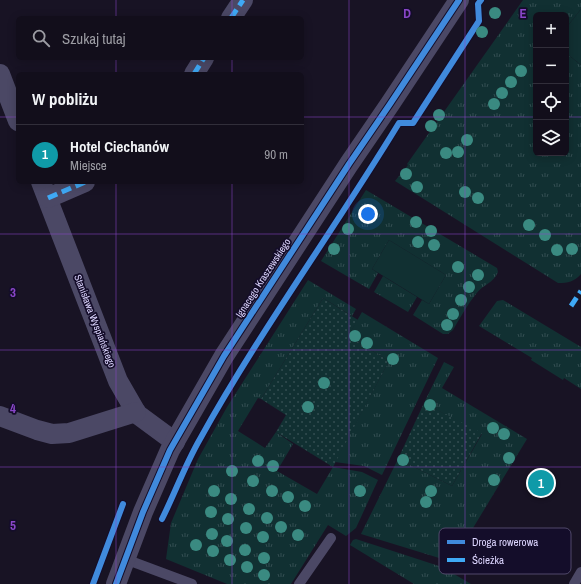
<!DOCTYPE html>
<html lang="pl">
<meta charset="utf-8">
<style>
:root{--surface:#120e1b;--page:#1b1724;--text:#f1f3f6;--muted:#9c9ca3;--line:#312e3a;--accent:#9892b2}
body{margin:0;font-family:"Archivo Narrow",sans-serif;background:var(--page);color:var(--text)}
.controls{position:absolute;right:12px;top:12px;display:grid;overflow:hidden;border-radius:6px;box-shadow:0 2px 10px #0003}
.controls button{width:36px;height:36px;display:grid;place-items:center;padding:0;border:0;border-bottom:1px solid var(--line);background:var(--surface);color:var(--text);font:20px sans-serif}
.you{position:absolute;left:368px;top:214px;width:14px;height:14px;margin:-10px;border:3px solid #fff;border-radius:50%;background:#1a73e8;box-shadow:0 0 0 6px #1a73e833}
.badge{display:grid;place-items:center;width:26px;height:26px;border-radius:50%;background:var(--accent);color:#fff;font-size:13px;font-weight:700}
.pin{position:absolute;translate:-50% -50%;border:2px solid #fff;box-shadow:0 1px 4px #0006}
.list{margin:0;padding:0;list-style:none}
h2{display:flex;justify-content:space-between;align-items:center;height:52px;margin:0;padding:0 16px;font-size:17px}
h2 small{font-size:13px;font-weight:400;color:var(--muted)}
.list li{display:grid;grid-template-columns:26px 1fr auto;gap:12px;align-items:center;box-sizing:border-box;height:60px;padding:0 16px;border-top:1px solid var(--line)}
.list b{display:block;font-size:15px;white-space:nowrap}
.list p{margin:0;font-size:13px;white-space:nowrap;color:var(--muted)}
.list em{font-size:13px;font-style:normal;color:var(--muted)}
.icon{flex:none;width:22px;height:22px;fill:none;stroke:currentColor;stroke-width:2;stroke-linecap:round;stroke-linejoin:round}
.map{position:relative;flex:none;width:581px;height:584px;overflow:hidden}
.search{position:absolute;background:var(--surface);box-shadow:0 2px 10px #0003;left:16px;top:16px;width:288px;height:44px;display:flex;align-items:center;gap:10px;box-sizing:border-box;padding:0 14px;border-radius:6px;color:var(--muted);font-size:15px}
.panel{position:absolute;background:var(--surface);box-shadow:0 2px 10px #0003;left:16px;top:72px;width:288px;height:112px;border-radius:6px}
.map>svg:first-child{display:block}
</style>
<div class="map">
<svg width="581" height="584" viewBox="0 0 581 584">
<defs>
<pattern id="grass-tufts" width="24" height="20" patternUnits="userSpaceOnUse"><rect width="24" height="20" fill="#113032"/><path d="M3 7l-1-3M5 7V3M7 7l1-3M15 17l-1-3M17 17v-4M19 17l1-3" fill="none" stroke="#334d51"/></pattern>
<pattern id="park-dots" width="8" height="8" patternUnits="userSpaceOnUse"><rect width="8" height="8" fill="#113032"/><path d="M2 2h.1M6 6h.1" fill="none" stroke="#334d51" stroke-width="1.8" stroke-linecap="round"/></pattern>
</defs>
<rect width="100%" height="100%" fill="#181324"/>
<!-- grass -->
<g fill="url(#grass-tufts)">
<path d="M523,0H581V9L566,28V15H536V153H566V53L581,65V274C574,282 568,283 558,283L395,181L408,165L407,164Z"/>
<path d="M366,190L497,268L498,272C494,283 482,285 476,294C467,305 460,318 453,330L448,334H443L413,315L422,300L429,304L446,275L389,240L372,269L378,273L369,289L321,261Z"/>
<polygon points="383,276 417,297 408,312 374,292"/>
<polygon points="308,280 356,309 352,316 323,298 261,399 258,398 238,431 265,448 276,432 293,444 277,471 317,494 333,467 362,472 378,480 356,528 346,536 328,525 291,584 227,584 166,559 171,523 198,459 227,407"/>
<polygon points="503,300 581,347 581,389 564,378 563,380 531,360 532,358 479,326 497,301"/>
<polygon points="362,312 438,358 382,475 364,466 335,462 389,361 348,336"/>
<polygon points="444,362 454,367 442,388 527,439 456,556 449,561 361,534 398,459 452,486 482,434 424,403"/>
<polygon points="356,539 442,567 471,584 414,584 350,545 353,540"/>
</g>
<!-- park -->
<g fill="url(#park-dots)">
<polygon points="323,298 358,320 348,336 389,361 333,467 276,432 286,415 261,399"/>
<polygon points="424,403 482,433 452,486 398,459"/>
</g>
<!-- pitch -->
<g fill="#113032">
<polygon points="581,9 581,65 566,53 566,28"/>
<polygon points="389,240 446,275 429,304 372,269"/>
</g>
<g fill="none" stroke-linecap="round" stroke-linejoin="round">
<!-- lane -->
<g stroke="#4b4865" stroke-width="10">
<polyline points="125,559 192,584"/>
<polyline points="299,584 331,538"/>
<polyline points="574,584 581,572"/>
</g>
<!-- street -->
<g stroke="#4b4865" stroke-width="20">
<polyline points="231,18 243,0"/>
<polyline points="0,74 18,121"/>
<polyline points="194,74 204,58"/>
<polyline points="41,182 118,381 137,414 175,442"/>
<polyline points="48,198 85,182"/>
<polyline points="0,416 37,430 52,434 69,433 136,412"/>
<polyline points="116,584 143,512 170,450 224,356 349,164 390,104 459,0"/>
</g>
<!-- quiet -->
<g stroke="#3fa9f5" stroke-width="5" stroke-dasharray="10 5" stroke-linecap="butt">
<polyline points="231,18 243,0"/>
<polyline points="194,74 204,58"/>
<polyline points="48,198 85,182"/>
<polyline points="571,306 581,291"/>
</g>
<defs>
<g id="cycleway">
<path d="M162,519C175,493 185,465 200,439C260,331 334,230 399,123H413L479,21L478,4L481,0"/>
<polyline points="93,584 123,504"/>
<polyline points="116,584 143,512 170,450 224,356 349,164 390,104 459,0"/>
</g>
</defs>
<!-- cycleway casing -->
<use href="#cycleway" stroke="#140d2a" stroke-width="8"/>
<!-- cycleway -->
<use href="#cycleway" stroke="#408adc" stroke-width="6"/>
</g>
<!-- trees -->
<g fill="#3a8a81">
<circle cx="495" cy="13" r="6"/>
<circle cx="482" cy="32" r="6"/>
<circle cx="521" cy="71" r="6"/>
<circle cx="511" cy="82" r="6"/>
<circle cx="502" cy="93" r="6"/>
<circle cx="494" cy="104" r="6"/>
<circle cx="439" cy="115" r="6"/>
<circle cx="431" cy="126" r="6"/>
<circle cx="467" cy="140" r="6"/>
<circle cx="458" cy="152" r="6"/>
<circle cx="446" cy="153" r="6"/>
<circle cx="406" cy="174" r="6"/>
<circle cx="417" cy="187" r="6"/>
<circle cx="465" cy="192" r="6"/>
<circle cx="478" cy="198" r="6"/>
<circle cx="416" cy="222" r="6"/>
<circle cx="529" cy="225" r="6"/>
<circle cx="348" cy="229" r="6"/>
<circle cx="431" cy="231" r="6"/>
<circle cx="545" cy="235" r="6"/>
<circle cx="418" cy="242" r="6"/>
<circle cx="434" cy="245" r="6"/>
<circle cx="334" cy="249" r="6"/>
<circle cx="572" cy="249" r="6"/>
<circle cx="557" cy="250" r="6"/>
<circle cx="458" cy="267" r="6"/>
<circle cx="478" cy="275" r="6"/>
<circle cx="469" cy="287" r="6"/>
<circle cx="461" cy="300" r="6"/>
<circle cx="453" cy="314" r="6"/>
<circle cx="447" cy="325" r="6"/>
<circle cx="355" cy="336" r="6"/>
<circle cx="367" cy="343" r="6"/>
<circle cx="393" cy="359" r="6"/>
<circle cx="324" cy="383" r="6"/>
<circle cx="430" cy="405" r="6"/>
<circle cx="308" cy="407" r="6"/>
<circle cx="493" cy="428" r="6"/>
<circle cx="504" cy="434" r="6"/>
<circle cx="509" cy="458" r="6"/>
<circle cx="403" cy="460" r="6"/>
<circle cx="258" cy="461" r="6"/>
<circle cx="273" cy="466" r="6"/>
<circle cx="232" cy="471" r="6"/>
<circle cx="494" cy="480" r="6"/>
<circle cx="253" cy="481" r="6"/>
<circle cx="214" cy="491" r="6"/>
<circle cx="272" cy="491" r="6"/>
<circle cx="360" cy="491" r="6"/>
<circle cx="431" cy="491" r="6"/>
<circle cx="288" cy="497" r="6"/>
<circle cx="231" cy="499" r="6"/>
<circle cx="426" cy="502" r="6"/>
<circle cx="305" cy="506" r="6"/>
<circle cx="249" cy="509" r="6"/>
<circle cx="211" cy="512" r="6"/>
<circle cx="267" cy="518" r="6"/>
<circle cx="228" cy="519" r="6"/>
<circle cx="281" cy="527" r="6"/>
<circle cx="246" cy="528" r="6"/>
<circle cx="212" cy="534" r="6"/>
<circle cx="298" cy="535" r="6"/>
<circle cx="263" cy="537" r="6"/>
<circle cx="227" cy="541" r="6"/>
<circle cx="196" cy="545" r="6"/>
<circle cx="245" cy="550" r="6"/>
<circle cx="213" cy="551" r="6"/>
<circle cx="264" cy="558" r="6"/>
<circle cx="230" cy="560" r="6"/>
<circle cx="247" cy="567" r="6"/>
<circle cx="264" cy="575" r="6"/>
</g>
<!-- grid -->
<path fill="none" stroke="#8a46c9" stroke-width="1" stroke-opacity="0.55" d="M116,0V18M232,0V18M349,0V584M465,0V584M116,58V74M232,58V74M0,117H18M302,117H536M566,117H581M116,182V584M232,182V584M0,234H581M0,350H581M0,467H581"/>
<g text-anchor="middle" dominant-baseline="central" stroke-width="3.5" stroke-linejoin="round" paint-order="stroke">
<!-- street labels -->
<g font-size="10" fill="#ddd6ff" stroke="#140d2a">
<text transform="translate(263 278) rotate(-57)">Ignacego Kraszewskiego</text>
<text transform="translate(95 321) rotate(69)">Stanisława Wyspiańskiego</text>
</g>
</g>
<!-- legend -->
<rect x="439" y="528" width="132" height="46" rx="6" fill="#140d2a" stroke="#50496a" stroke-width="1"/>
<rect x="447" y="540" width="18" height="4" fill="#408adc"/>
<rect x="447" y="558" width="18" height="4" fill="#3fa9f5"/>
<g font-size="11" fill="#ddd6ff">
<text x="472" y="546">Droga rowerowa</text>
<text x="472" y="564">Ścieżka</text>
</g>
<g font-size="13" text-anchor="middle" font-weight="bold" fill="#8a46c9" stroke="#140d2a" stroke-width="3.5" stroke-linejoin="round" paint-order="stroke">
<text x="407" y="18">D</text>
<text x="523" y="18">E</text>
<text x="13" y="297">3</text>
<text x="13" y="413">4</text>
<text x="13" y="530">5</text>
</g>
</svg>
<div class="controls">
<button>+</button>
<button>−</button>
<button><svg class="icon" aria-label="locate" viewBox="0 0 24 24"><circle cx="12" cy="12" r="6"/><path d="M12 2v4M12 18v4M2 12h4M18 12h4"/></svg></button>
<button><svg class="icon" aria-label="layers" viewBox="0 0 24 24"><path d="M12 4l9 5-9 5-9-5zM3 14l9 5 9-5"/></svg></button>
</div>
<div class="you"></div>
<div class="pin badge" style="left:541px;top:483px;background:#0f9aa8">1</div>
<div class="search"><svg class="icon" aria-label="search" viewBox="0 0 24 24"><circle cx="10" cy="10" r="6"/><path d="M15 15l6 6"/></svg>Szukaj tutaj</div>
<section class="panel">
<h2>W pobliżu<small></small></h2>
<ul class="list">
<li><span class="badge" style="background:#0f9aa8">1</span><div><b>Hotel Ciechanów</b><p>Miejsce</p></div><em>90 m</em></li>
</ul>
</section>
</div>
